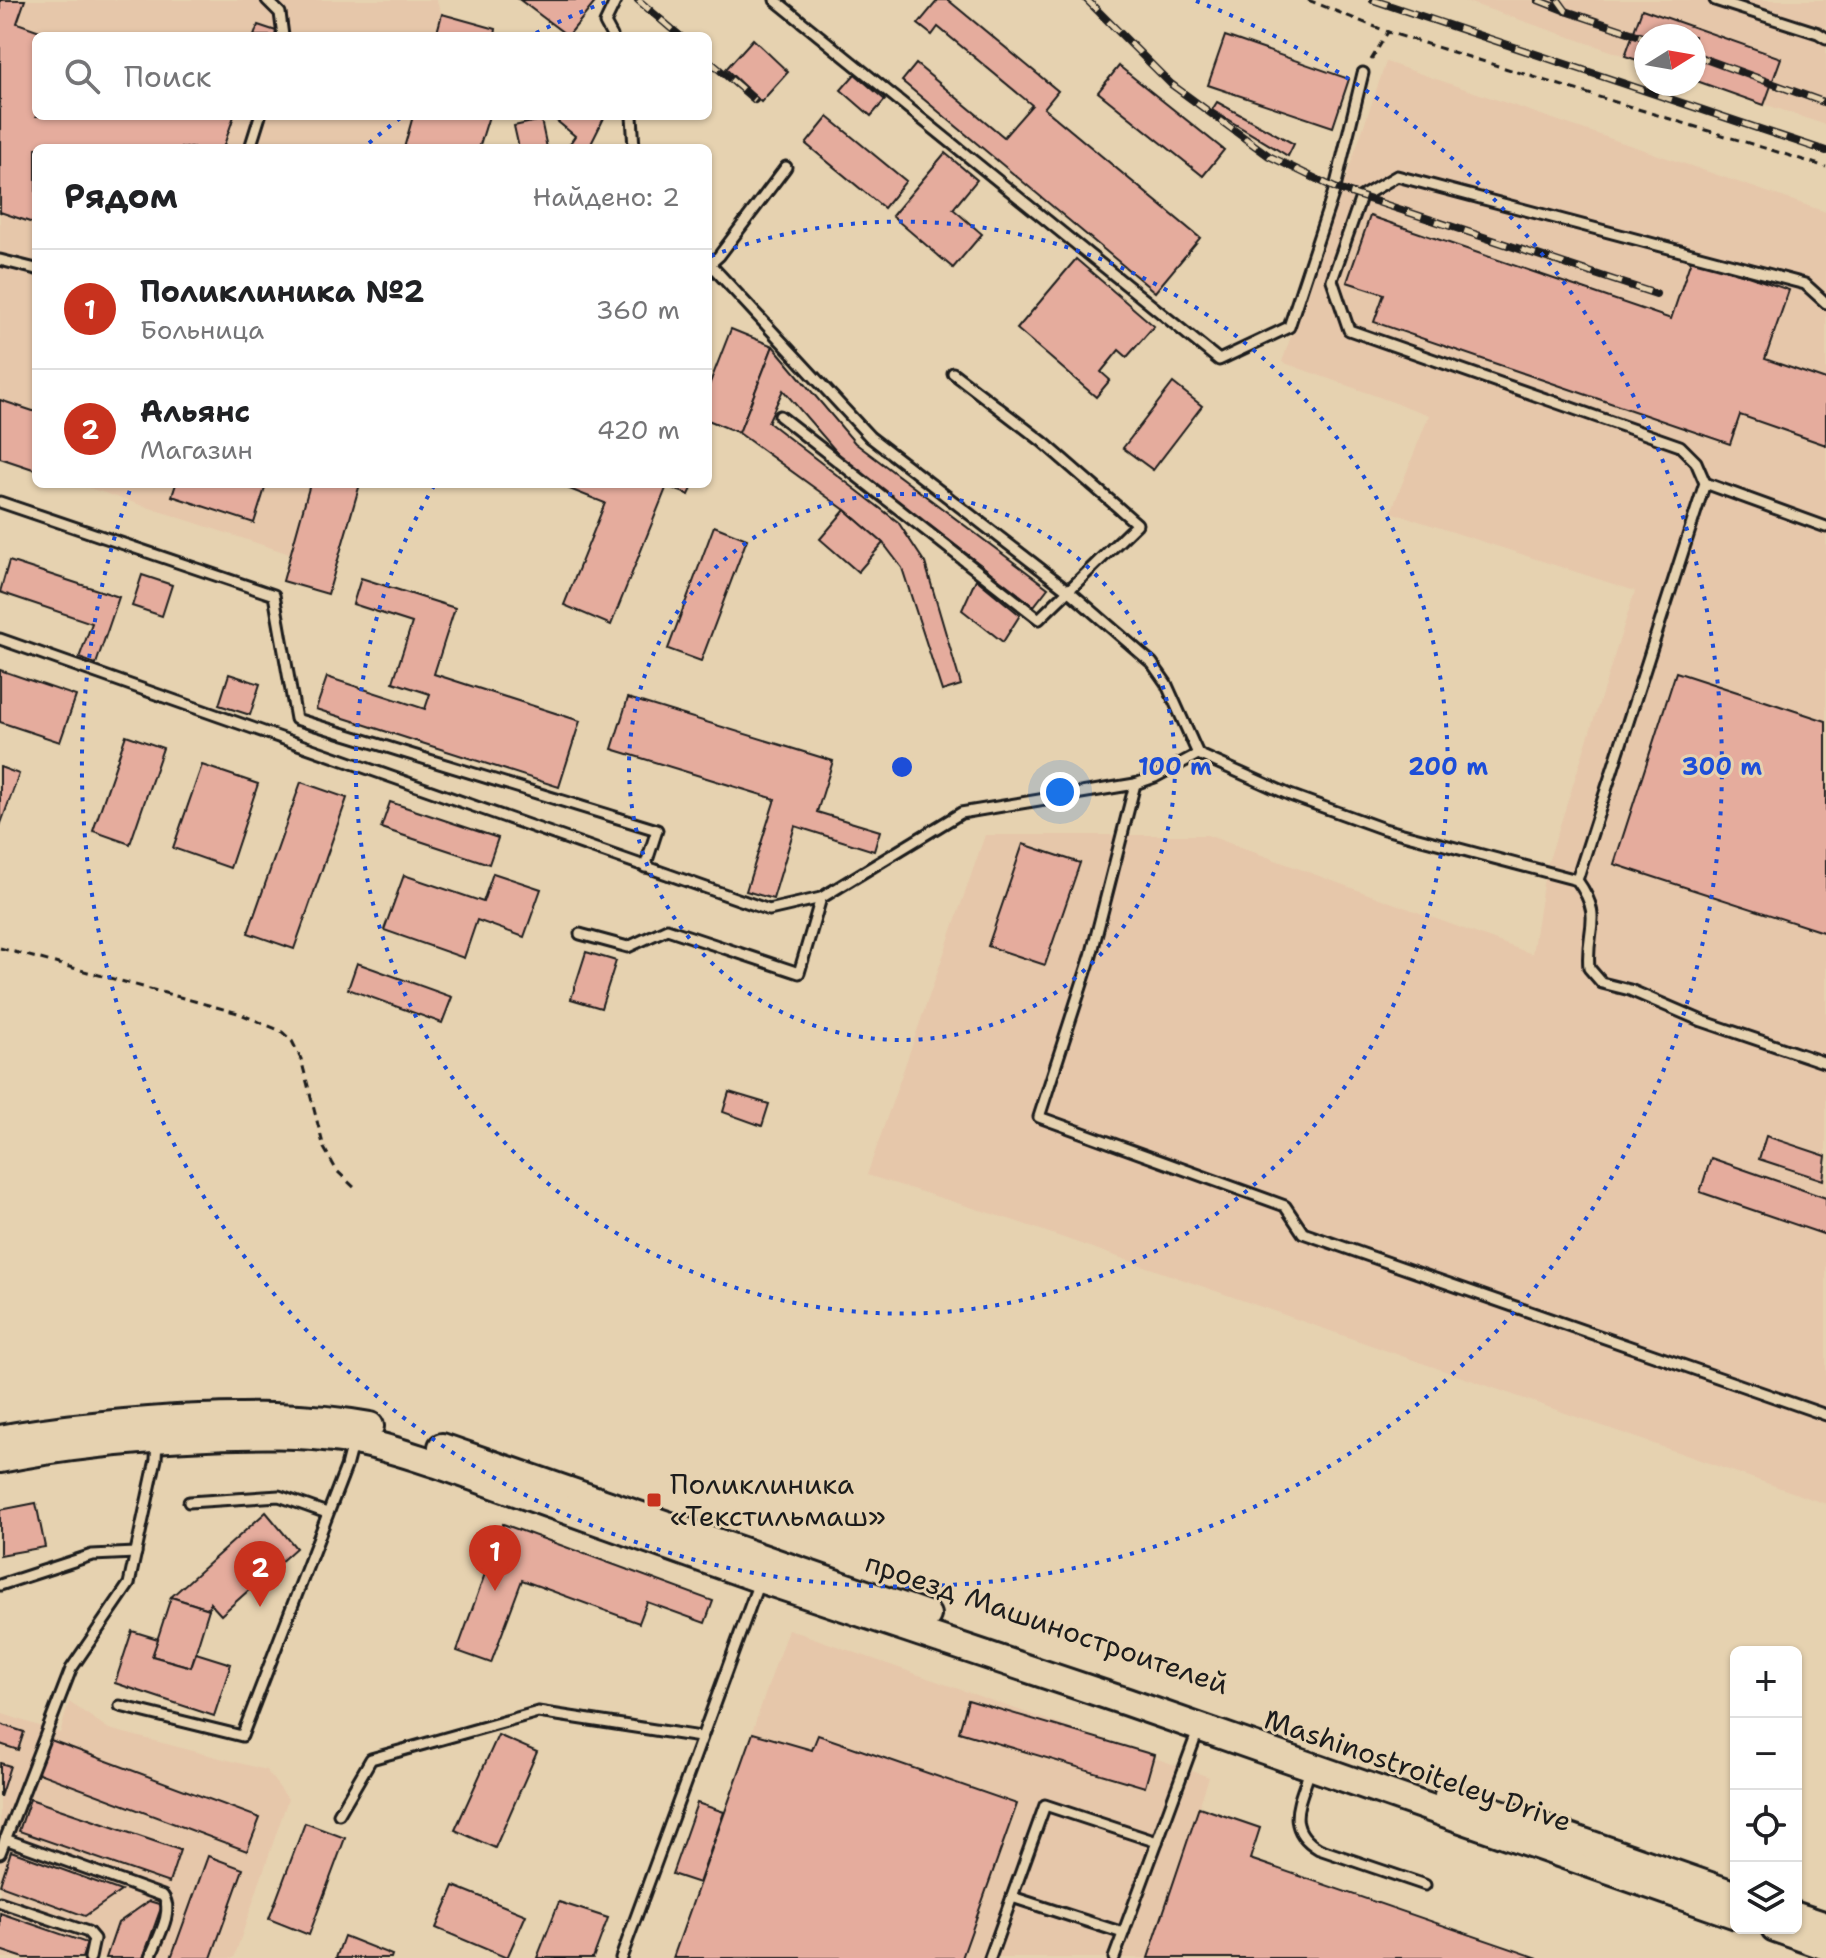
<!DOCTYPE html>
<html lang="ru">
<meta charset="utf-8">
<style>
:root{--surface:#fff;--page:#f6f6f6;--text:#202124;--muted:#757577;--line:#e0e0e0;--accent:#c8321e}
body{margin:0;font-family:"Shantell Sans",sans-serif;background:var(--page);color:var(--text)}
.controls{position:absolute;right:24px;bottom:24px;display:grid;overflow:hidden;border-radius:12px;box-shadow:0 2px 6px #0004}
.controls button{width:72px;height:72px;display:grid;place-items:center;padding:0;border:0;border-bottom:2px solid var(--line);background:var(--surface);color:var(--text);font:40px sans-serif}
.compass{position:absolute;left:1634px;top:24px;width:72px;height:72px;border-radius:50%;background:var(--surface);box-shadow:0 2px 6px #0004;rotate:79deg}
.you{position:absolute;left:1060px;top:792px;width:28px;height:28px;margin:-20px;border:6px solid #fff;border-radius:50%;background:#1a73e8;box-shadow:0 0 0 12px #1a73e833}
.badge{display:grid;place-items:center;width:52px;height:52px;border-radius:50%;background:var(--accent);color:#fff;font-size:26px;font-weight:700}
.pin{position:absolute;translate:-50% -66px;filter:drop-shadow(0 2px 4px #0008)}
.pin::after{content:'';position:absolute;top:42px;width:28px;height:24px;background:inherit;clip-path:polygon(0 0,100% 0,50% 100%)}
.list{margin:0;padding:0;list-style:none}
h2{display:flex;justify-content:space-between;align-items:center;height:104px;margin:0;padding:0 32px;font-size:34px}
h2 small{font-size:26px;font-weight:400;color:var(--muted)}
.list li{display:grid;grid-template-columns:52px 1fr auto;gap:24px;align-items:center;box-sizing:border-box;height:120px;padding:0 32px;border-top:2px solid var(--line)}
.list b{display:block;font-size:30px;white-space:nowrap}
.list p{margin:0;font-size:26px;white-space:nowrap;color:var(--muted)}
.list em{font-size:26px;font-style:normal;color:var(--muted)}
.icon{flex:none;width:44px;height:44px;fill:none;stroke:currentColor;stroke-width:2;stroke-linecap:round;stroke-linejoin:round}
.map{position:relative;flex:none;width:1826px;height:1958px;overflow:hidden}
.search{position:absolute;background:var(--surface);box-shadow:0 2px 6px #0004;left:32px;top:32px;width:680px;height:88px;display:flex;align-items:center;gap:20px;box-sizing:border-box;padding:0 28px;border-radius:12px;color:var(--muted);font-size:30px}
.panel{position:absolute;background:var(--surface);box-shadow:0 2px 6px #0004;left:32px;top:144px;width:680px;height:344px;border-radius:12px}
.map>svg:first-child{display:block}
</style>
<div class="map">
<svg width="1826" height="1958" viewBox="0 0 1826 1958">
<rect width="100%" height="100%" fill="#e6d2b0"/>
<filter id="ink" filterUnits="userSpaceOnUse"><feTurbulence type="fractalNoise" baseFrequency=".0125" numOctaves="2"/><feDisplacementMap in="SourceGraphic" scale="16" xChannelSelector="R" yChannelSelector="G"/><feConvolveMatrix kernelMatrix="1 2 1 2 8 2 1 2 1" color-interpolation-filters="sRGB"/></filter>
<g filter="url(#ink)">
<!-- built -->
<g fill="#e6c7aa">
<polygon points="0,0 436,0 442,14 436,36 36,36 36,116 413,116 404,148 36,148 36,470 0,458"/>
<polygon points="1462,0 1826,0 1826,125 1694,80 1694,36 1646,36 1646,63"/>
<polygon points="1386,62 1826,212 1826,1504 1015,1221 867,1175 985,835 1207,835 1532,954 1545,872 1635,591 1391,512 1429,415 1282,362"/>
<polygon points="77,484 310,484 290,554"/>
<polygon points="788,1629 1209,1777 1199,1807 1260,1828 1250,1860 1538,1958 673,1958"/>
<polygon points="69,1702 109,1729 266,1770 288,1799 234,1958 0,1958 0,1713 60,1733"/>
</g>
<!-- building -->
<g fill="#e5ac9d" stroke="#1c1c1c" stroke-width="2">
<polygon points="0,0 25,0 17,23 54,36 36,36 36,116 234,116 223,148 36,148 36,224 0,212"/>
<polygon points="520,0 597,0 568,36"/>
<polygon points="938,0 948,0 1058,91 1044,108 1200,238 1155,292 902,81 916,64 1004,137 1032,105 938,27 932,35 918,24"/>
<polygon points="1642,9 1781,58 1764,105 1694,80 1694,36 1646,36 1646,63 1625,56"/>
<polygon points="442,14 496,29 495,36 436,36"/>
<polygon points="258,25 276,31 275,36 254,36"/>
<polygon points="1225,36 1349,79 1333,127 1208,85"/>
<polygon points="753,39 788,72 761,102 726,69"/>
<polygon points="1119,66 1224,150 1203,176 1098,92"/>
<polygon points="855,74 885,100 871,116 841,90"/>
<polygon points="1217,102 1294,144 1288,156 1212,110"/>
<polygon points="413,116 489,116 479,148 404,148"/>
<polygon points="561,116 605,116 589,148 567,148 575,136 557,121"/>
<polygon points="828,117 906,181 884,208 806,144"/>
<polygon points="541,120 547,148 519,148 514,126"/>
<polygon points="945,153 977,180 953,209 982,234 953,268 892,216"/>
<polygon points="1370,216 1671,319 1692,257 1789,290 1765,359 1826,380 1826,445 1740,415 1730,444 1374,322 1384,294 1347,282"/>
<polygon points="1076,259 1154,326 1127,357 1119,350 1101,372 1110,380 1096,397 1017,329"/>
<polygon points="731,329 773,346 739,433 708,420 708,388"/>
<polygon points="773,346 855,443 1048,588 1034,606 842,458 783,390 768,422 898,522 925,563 961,685 942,691 902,568 883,543 845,510 739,433"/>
<polygon points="1173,383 1202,406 1153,470 1123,448"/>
<polygon points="0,400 36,412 36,470 0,458"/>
<polygon points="176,484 264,484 266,485 254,523 172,496"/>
<polygon points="310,484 360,484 328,594 283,581"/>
<polygon points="557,484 694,484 689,495 667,486 611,625 564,605 605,503"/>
<polygon points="845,510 883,543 858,572 820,539"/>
<polygon points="714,526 747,539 701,661 668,649"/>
<polygon points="9,561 119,597 96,664 79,658 92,623 0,592"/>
<polygon points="142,575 172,585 162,616 132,606"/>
<polygon points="361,578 455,608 434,674 580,721 559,787 316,709 327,677 425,709 430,694 393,682 412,623 353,604"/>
<polygon points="976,579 1020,615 1003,642 962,610"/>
<polygon points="0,670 76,696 60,742 0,722"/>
<polygon points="1676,672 1826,721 1826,933 1614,864"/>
<polygon points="229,674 260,684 250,715 219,705"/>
<polygon points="628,698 833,761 817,812 880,831 874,851 795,826 773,899 746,891 775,799 612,749"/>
<polygon points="126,735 163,748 130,844 93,831"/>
<polygon points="202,765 258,784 230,868 173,848"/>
<polygon points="0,767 19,774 0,826"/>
<polygon points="301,782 347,798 294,949 248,933"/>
<polygon points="390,802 498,838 489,864 381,828"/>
<polygon points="1023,844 1080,863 1045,965 988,946"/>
<polygon points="493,873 541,889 524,937 477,920 464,958 384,930 404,875 483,902"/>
<polygon points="586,952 616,961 601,1008 571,999"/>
<polygon points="357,963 452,997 442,1023 348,989"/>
<polygon points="729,1092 769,1104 762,1126 723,1112"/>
<polygon points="1766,1136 1826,1156 1823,1180 1759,1159"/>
<polygon points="1711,1158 1826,1198 1826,1235 1700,1192"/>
<polygon points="36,1503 45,1547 0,1555 0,1510"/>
<polygon points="266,1512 296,1548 221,1615 210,1603 209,1609 171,1597"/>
<polygon points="503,1524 713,1601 705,1623 647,1602 639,1623 522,1580 491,1663 457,1651"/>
<polygon points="171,1597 209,1609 191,1667 152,1656"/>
<polygon points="132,1631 158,1639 152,1656 191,1667 196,1653 231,1664 214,1716 115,1683"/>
<polygon points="968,1700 1154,1755 1145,1787 959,1732"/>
<polygon points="0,1724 24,1732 18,1750 0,1744"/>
<polygon points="753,1733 812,1750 818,1735 1017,1804 962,1958 673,1958"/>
<polygon points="498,1735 537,1752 495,1848 455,1830"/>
<polygon points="48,1739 260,1818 247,1851 36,1772"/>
<polygon points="0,1763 10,1766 0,1797"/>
<polygon points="30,1799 180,1850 169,1883 19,1831"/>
<polygon points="697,1803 724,1812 699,1883 672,1874"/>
<polygon points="1199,1807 1260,1828 1250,1859 1538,1958 1148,1958"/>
<polygon points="305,1823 345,1838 309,1935 269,1919"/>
<polygon points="11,1851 121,1891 85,1916 0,1885"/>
<polygon points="208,1856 243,1869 211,1958 171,1958"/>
<polygon points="454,1886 526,1915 507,1958 436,1928"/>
<polygon points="149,1901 162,1905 143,1958 106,1958 118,1923"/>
<polygon points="559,1902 608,1918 593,1958 537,1958"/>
<polygon points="0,1913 87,1943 82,1958 24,1958 0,1950"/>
<polygon points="344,1936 392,1955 391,1958 336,1958"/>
</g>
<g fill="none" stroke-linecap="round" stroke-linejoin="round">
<defs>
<g id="lane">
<polyline points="267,0 280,13 283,36"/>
<polyline points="775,0 1219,360 1289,327 1335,188 1363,73"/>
<polyline points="1715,0 1818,33 1826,38"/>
<polyline points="612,36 605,23 616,0"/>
<polyline points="632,116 634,148"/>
<polyline points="250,148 260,116"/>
<polyline points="0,260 36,269"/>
<path d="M708,262L870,437L1069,591L1152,663L1166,683L1198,754L1290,795L1384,829L1577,880C1605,919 1585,928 1589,968L1602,983L1630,990L1702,1021L1826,1063"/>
<polyline points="710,264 719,256 786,167"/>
<polyline points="780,416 1039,619 1137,524 1043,442 953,373"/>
<polyline points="1705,483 1826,527"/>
<polyline points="0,502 274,595 296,719 657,830 645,867"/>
<polyline points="0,639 769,910 821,898 961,813 1135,784 1155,777 1198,754"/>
<polyline points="1135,784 1091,956 1039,1117 1285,1206 1303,1233 1826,1415"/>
<polyline points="1577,880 1705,483 1696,462 1680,446 1349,330 1332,280 1361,197 1397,176 1805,284 1826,303"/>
<polyline points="580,934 628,947 667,929 799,973 821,898"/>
<polyline points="189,1502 279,1496 327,1513"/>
<polyline points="0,1585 92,1555 136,1553"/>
<polyline points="120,1706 242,1736 346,1467 352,1444"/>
<path d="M1310,1770C1300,1802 1283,1828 1319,1849L1425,1885"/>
<polyline points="339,1814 371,1759 538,1712 700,1737"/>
<path d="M5,1839L163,1896C175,1911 156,1941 150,1958"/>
<polyline points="1157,1842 1199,1728"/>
<polyline points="0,1853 71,1669 129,1584 156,1459 157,1442"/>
<polyline points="1012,1897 1123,1933"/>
<polyline points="0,1902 88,1932 94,1939 90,1958"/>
<polyline points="621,1958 759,1582"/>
<polyline points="990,1958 1045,1805 1157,1842 1114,1958"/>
</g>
<g id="secondary">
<path d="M0,1439C58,1428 117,1423 176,1419C242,1416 305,1414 370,1426"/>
<polyline points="442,1447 927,1615"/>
<path d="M0,1459C68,1445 138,1439 207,1436C255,1434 301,1433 348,1440C378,1444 408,1455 437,1464L760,1579L1127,1702L1736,1915"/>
<polyline points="1448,1795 1736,1895"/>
<polyline points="1796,1916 1826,1926"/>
<polyline points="1775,1928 1826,1946"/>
</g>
</defs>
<!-- lane casing -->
<use href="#lane" stroke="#1c1c1c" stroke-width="15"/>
<!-- secondary casing -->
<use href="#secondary" stroke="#1c1c1c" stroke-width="32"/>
<!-- path -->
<g stroke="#1c1c1c" stroke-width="3" stroke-dasharray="8 6" stroke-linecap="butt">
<polyline points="1308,0 1388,32"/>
<polyline points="1371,60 1388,32 1826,167"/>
<polyline points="0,948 238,1013 281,1031 292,1041 301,1059 324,1148 337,1171 358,1191"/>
</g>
<!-- lane -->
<use href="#lane" stroke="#e6d2b0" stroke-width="9"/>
<!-- secondary -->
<use href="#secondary" stroke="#e6d2b0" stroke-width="26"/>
<defs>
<g id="rail">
<polyline points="638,0 680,36"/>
<polyline points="1087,0 1171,84 1269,156 1335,188 1656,294"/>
<polyline points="1373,0 1826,151"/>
<polyline points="1538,0 1566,11"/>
<polyline points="1558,0 1566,11 1646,38"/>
<polyline points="1694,55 1826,103"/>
<polyline points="708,60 755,100"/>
</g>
</defs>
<!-- rail casing -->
<use href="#rail" stroke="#1c1c1c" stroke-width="8"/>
<!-- rail -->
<use href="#rail" stroke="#e6d2b0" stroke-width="5" stroke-dasharray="15" stroke-linecap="butt"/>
</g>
</g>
<!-- distance rings -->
<g fill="none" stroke="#1d4ed8" stroke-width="4" stroke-dasharray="4 8">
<circle cx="902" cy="767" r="273"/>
<path d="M711 256A546 546 0 1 1 434 486"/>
<path d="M369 143A820 820 0 0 1 403 116M536 33A820 820 0 0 1 608 1M1196 1A820 820 0 1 1 131 487"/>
</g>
<!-- markers -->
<rect fill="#c8321e" stroke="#e6d2b0" stroke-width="3" x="646" y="1492" width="16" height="16" rx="4"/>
<g text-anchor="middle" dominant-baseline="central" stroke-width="6" stroke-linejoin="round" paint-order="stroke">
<!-- poi labels -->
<g font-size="28" fill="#1c1c1c" stroke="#e6d2b0" text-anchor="start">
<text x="670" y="1484">Поликлиника<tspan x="670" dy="32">«Текстильмаш»</tspan></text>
</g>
<!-- street labels -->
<g font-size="28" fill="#1c1c1c" stroke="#e6d2b0">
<text transform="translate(1047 1623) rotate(19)">проезд Машиностроителей</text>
<text transform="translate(1418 1770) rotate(19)">Mashinostroiteley Drive</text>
</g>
</g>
<circle cx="902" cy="767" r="12" fill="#1d4ed8" stroke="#e6d2b0" stroke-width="4"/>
<g font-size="24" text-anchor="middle" font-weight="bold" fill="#1d4ed8" stroke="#e6d2b0" stroke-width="6" stroke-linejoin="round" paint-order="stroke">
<text x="1175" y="775">100 m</text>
<text x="1448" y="775">200 m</text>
<text x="1722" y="775">300 m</text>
</g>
</svg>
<div class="controls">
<button>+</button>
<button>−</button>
<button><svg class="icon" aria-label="locate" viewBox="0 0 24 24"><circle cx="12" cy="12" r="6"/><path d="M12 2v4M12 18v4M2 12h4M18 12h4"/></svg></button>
<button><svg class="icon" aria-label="layers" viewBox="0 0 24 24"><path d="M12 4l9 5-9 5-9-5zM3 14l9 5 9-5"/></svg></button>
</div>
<svg class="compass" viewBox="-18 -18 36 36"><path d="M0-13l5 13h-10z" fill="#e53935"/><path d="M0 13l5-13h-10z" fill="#757577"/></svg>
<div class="you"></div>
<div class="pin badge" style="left:495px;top:1591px">1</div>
<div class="pin badge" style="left:260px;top:1607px">2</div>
<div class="search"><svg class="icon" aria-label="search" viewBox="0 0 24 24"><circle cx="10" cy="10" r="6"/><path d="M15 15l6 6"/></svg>Поиск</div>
<section class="panel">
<h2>Рядом<small>Найдено: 2</small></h2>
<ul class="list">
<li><span class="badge">1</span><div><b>Поликлиника №2</b><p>Больница</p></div><em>360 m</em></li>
<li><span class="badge">2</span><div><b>Альянс</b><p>Магазин</p></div><em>420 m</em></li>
</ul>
</section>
</div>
